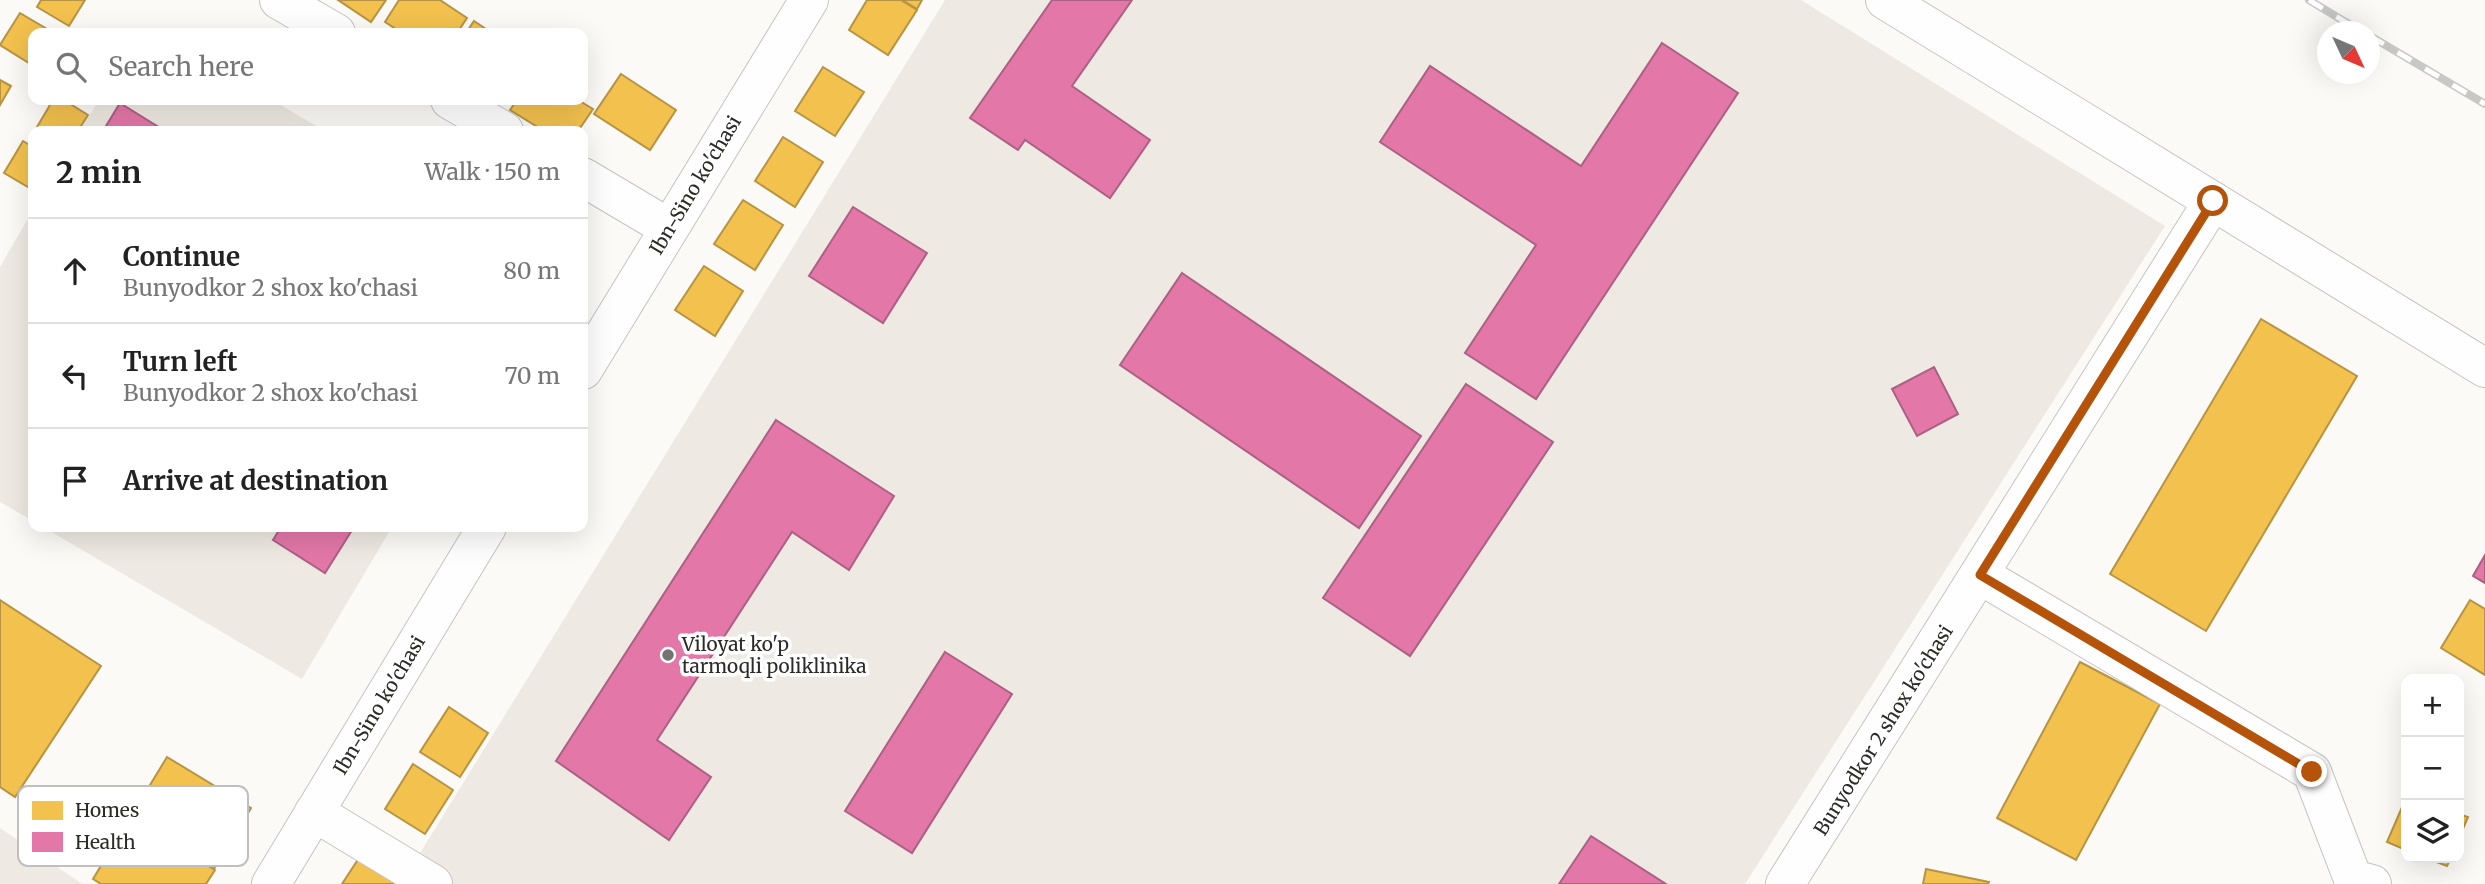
<!DOCTYPE html>
<meta charset="utf-8">
<style>
:root{--surface:#fff;--page:#f2f2f2;--text:#222;--muted:#767676;--line:#e0e0e0}
body{margin:0;font-family:Merriweather,serif;background:var(--page);color:var(--text)}
.controls{position:absolute;right:21px;bottom:21px;display:grid;overflow:hidden;border-radius:14px;box-shadow:0 7px 28px #0002}
.controls button{width:63px;height:63px;display:grid;place-items:center;padding:0;border:0;border-bottom:2px solid var(--line);background:var(--surface);color:var(--text);font:35px sans-serif}
.compass{position:absolute;left:2317px;top:21px;width:63px;height:63px;border-radius:50%;background:var(--surface);box-shadow:0 7px 28px #0002;rotate:134deg}
.stop{position:absolute;width:21px;height:21px;margin:-16px;border:5px solid #b45309;border-radius:50%;background:#fff}
.stop.end{background:#b45309;border-color:#fff;box-shadow:0 2px 7px #0008}
.list{margin:0;padding:0;list-style:none}
h2{display:flex;justify-content:space-between;align-items:center;height:91px;margin:0;padding:0 28px;font-size:30px}
h2 small{font-size:23px;font-weight:400;color:var(--muted)}
.list li{display:grid;grid-template-columns:46px 1fr auto;gap:21px;align-items:center;box-sizing:border-box;height:105px;padding:0 28px;border-top:2px solid var(--line)}
.list b{display:block;font-size:26px;white-space:nowrap}
.list p{margin:0;font-size:23px;white-space:nowrap;color:var(--muted)}
.list em{font-size:23px;font-style:normal;color:var(--muted)}
.icon{flex:none;width:38px;height:38px;fill:none;stroke:currentColor;stroke-width:2;stroke-linecap:round;stroke-linejoin:round}
.map{position:relative;flex:none;width:2485px;height:884px;overflow:hidden}
.search{position:absolute;background:var(--surface);box-shadow:0 7px 28px #0002;left:28px;top:28px;width:560px;height:77px;display:flex;align-items:center;gap:18px;box-sizing:border-box;padding:0 24px;border-radius:14px;color:var(--muted);font-size:26px}
.panel{position:absolute;background:var(--surface);box-shadow:0 7px 28px #0002;left:28px;top:126px;width:560px;height:406px;border-radius:14px}
.map>svg:first-child{display:block}
</style>
<div class="map">
<svg width="2485" height="884" viewBox="0 0 2485 884">
<rect width="100%" height="100%" fill="#fcfaf7"/>
<!-- built -->
<g fill="#eee9e2">
<polygon points="945,0 1801,0 2165,226 1745,884 401,884"/>
<polygon points="99,100 272,100 325,131 80,131"/>
<polygon points="33,210 33,521 0,502 0,267"/>
<polygon points="43,527 392,527 302,679"/>
<polygon points="0,828 82,884 0,884"/>
</g>
<!-- homes -->
<g fill="#f2c14e" stroke="#b79443" stroke-width="2">
<polygon points="41,0 85,0 69,26 37,7"/>
<polygon points="338,0 386,0 371,22"/>
<polygon points="399,0 440,0 467,18 457,33 402,33 385,22"/>
<polygon points="867,0 901,0 917,10 888,55 849,30"/>
<polygon points="902,0 922,0 917,9"/>
<polygon points="20,13 52,32 33,33 32,65 0,45"/>
<polygon points="474,21 492,33 466,33"/>
<polygon points="823,67 864,92 835,136 795,111"/>
<polygon points="621,74 676,110 650,150 594,114"/>
<polygon points="0,80 11,86 0,105"/>
<polygon points="53,100 64,100 88,115 78,131 44,131 37,127"/>
<polygon points="517,100 578,100 593,109 578,131 544,131 510,110"/>
<polygon points="783,137 823,162 795,207 755,181"/>
<polygon points="23,141 33,147 33,190 4,173"/>
<polygon points="743,200 783,225 755,270 714,244"/>
<polygon points="704,266 743,291 715,336 675,310"/>
<polygon points="2261,319 2357,376 2206,631 2110,574"/>
<polygon points="0,600 101,666 15,797 0,787"/>
<polygon points="2470,600 2485,609 2485,675 2441,648"/>
<polygon points="2080,662 2160,704 2076,860 1997,818"/>
<polygon points="449,707 488,733 460,777 420,752"/>
<polygon points="167,757 251,808 214,869 130,818"/>
<polygon points="413,764 453,790 425,834 385,809"/>
<polygon points="2406,798 2406,850 2387,842"/>
<polygon points="2459,814 2468,817 2459,838"/>
<polygon points="130,818 215,870 206,884 101,884 93,879"/>
<polygon points="359,858 398,884 342,884"/>
<polygon points="2426,858 2451,858 2447,866"/>
<polygon points="1926,869 1989,882 1988,884 1923,884"/>
</g>
<!-- health -->
<g fill="#e377a8" stroke="#ac6082" stroke-width="2">
<polygon points="1052,0 1132,0 1072,86 1150,140 1110,198 1025,140 1018,150 970,118"/>
<polygon points="1662,43 1738,93 1536,399 1465,353 1536,245 1380,142 1430,66 1581,166"/>
<polygon points="120,103 165,131 103,131"/>
<polygon points="853,207 927,253 883,323 809,276"/>
<polygon points="1182,273 1421,436 1359,528 1120,365"/>
<polygon points="1934,367 1958,414 1917,436 1892,389"/>
<polygon points="1466,384 1553,442 1410,656 1323,598"/>
<polygon points="776,420 894,496 849,570 792,532 657,740 711,777 669,840 556,761"/>
<polygon points="281,527 354,527 325,573 273,540"/>
<polygon points="2485,555 2485,583 2473,576"/>
<polygon points="945,652 1012,694 912,853 845,811"/>
<polygon points="1591,836 1666,884 1559,884"/>
</g>
<g fill="none" stroke-linecap="round" stroke-linejoin="round">
<defs>
<g id="minor">
<polyline points="279,0 336,33"/>
<polyline points="1885,0 2485,368"/>
<polyline points="450,100 504,131"/>
<polyline points="583,177 669,228"/>
<polyline points="1980,575 2312,772 2353,879 2372,884"/>
<polyline points="314,812 433,884"/>
<polyline points="1785,884 2213,201"/>
</g>
<g id="major">
<polyline points="583,370 809,0"/>
<polyline points="271,884 487,527"/>
</g>
</defs>
<!-- minor casing -->
<use href="#minor" stroke="#c6c4c2" stroke-width="40"/>
<!-- major casing -->
<use href="#major" stroke="#c6c4c2" stroke-width="40"/>
<!-- minor -->
<use href="#minor" stroke="#fffefe" stroke-width="38"/>
<!-- major -->
<use href="#major" stroke="#fffefe" stroke-width="38"/>
<defs>
<g id="rail">
<polyline points="2309,0 2362,32"/>
<polyline points="2370,36 2485,104"/>
</g>
</defs>
<!-- rail casing -->
<use href="#rail" stroke="#c8c8c7" stroke-width="8"/>
<!-- rail -->
<use href="#rail" stroke="#fff" stroke-width="5" stroke-dasharray="16" stroke-linecap="butt"/>
</g>
<g fill="none" stroke-linecap="round" stroke-linejoin="round">
<!-- route -->
<polyline stroke="#b45309" stroke-width="9" points="2213,201 1980,575 2312,772"/>
</g>
<!-- markers -->
<circle fill="#757371" stroke="#fff" stroke-width="2.5" cx="668" cy="655" r="7"/>
<g text-anchor="middle" dominant-baseline="central" stroke-width="7" stroke-linejoin="round" paint-order="stroke">
<!-- street labels -->
<g font-size="19" fill="#2c2b29" stroke="#fff">
<text transform="translate(695 185) rotate(-59)">Ibn-Sino ko'chasi</text>
<text transform="translate(379 705) rotate(-59)">Ibn-Sino ko'chasi</text>
<text transform="translate(1883 730) rotate(-58)">Bunyodkor 2 shox ko'chasi</text>
</g>
<!-- poi labels -->
<g font-size="19" fill="#2c2b29" stroke="#fff" text-anchor="start">
<text x="682" y="644">Viloyat ko'p<tspan x="682" dy="22">tarmoqli poliklinika</tspan></text>
</g>
</g>
<!-- legend -->
<rect x="18" y="786" width="230" height="80" rx="10" fill="#fff" stroke="#c0bfbf" stroke-width="2"/>
<rect x="32" y="801" width="31" height="19" fill="#f2c14e"/>
<rect x="32" y="832" width="31" height="20" fill="#e377a8"/>
<g font-size="19" fill="#2c2b29">
<text x="75" y="817">Homes</text>
<text x="75" y="849">Health</text>
</g>
</svg>
<div class="controls">
<button>+</button>
<button>−</button>
<button><svg class="icon" aria-label="layers" viewBox="0 0 24 24"><path d="M12 4l9 5-9 5-9-5zM3 14l9 5 9-5"/></svg></button>
</div>
<svg class="compass" viewBox="-18 -18 36 36"><path d="M0-13l5 13h-10z" fill="#e53935"/><path d="M0 13l5-13h-10z" fill="#767676"/></svg>
<div class="stop" style="left:2213px;top:201px"></div>
<div class="stop end" style="left:2312px;top:772px"></div>
<div class="search"><svg class="icon" aria-label="search" viewBox="0 0 24 24"><circle cx="10" cy="10" r="6"/><path d="M15 15l6 6"/></svg>Search here</div>
<section class="panel">
<h2>2 min<small>Walk · 150 m</small></h2>
<ul class="list">
<li><svg class="icon" aria-label="ahead" viewBox="0 0 24 24"><path d="M12 20V5M6 11l6-6 6 6"/></svg><div><b>Continue</b><p>Bunyodkor 2 shox ko'chasi</p></div><em>80 m</em></li>
<li><svg class="icon" aria-label="left" viewBox="0 0 24 24"><path d="M17 20v-9H6M10 6l-5 5 5 5"/></svg><div><b>Turn left</b><p>Bunyodkor 2 shox ko'chasi</p></div><em>70 m</em></li>
<li><svg class="icon" aria-label="arrive" viewBox="0 0 24 24"><path d="M6 21V4h12l-3 4 3 4H6"/></svg><div><b>Arrive at destination</b></div></li>
</ul>
</section>
</div>
